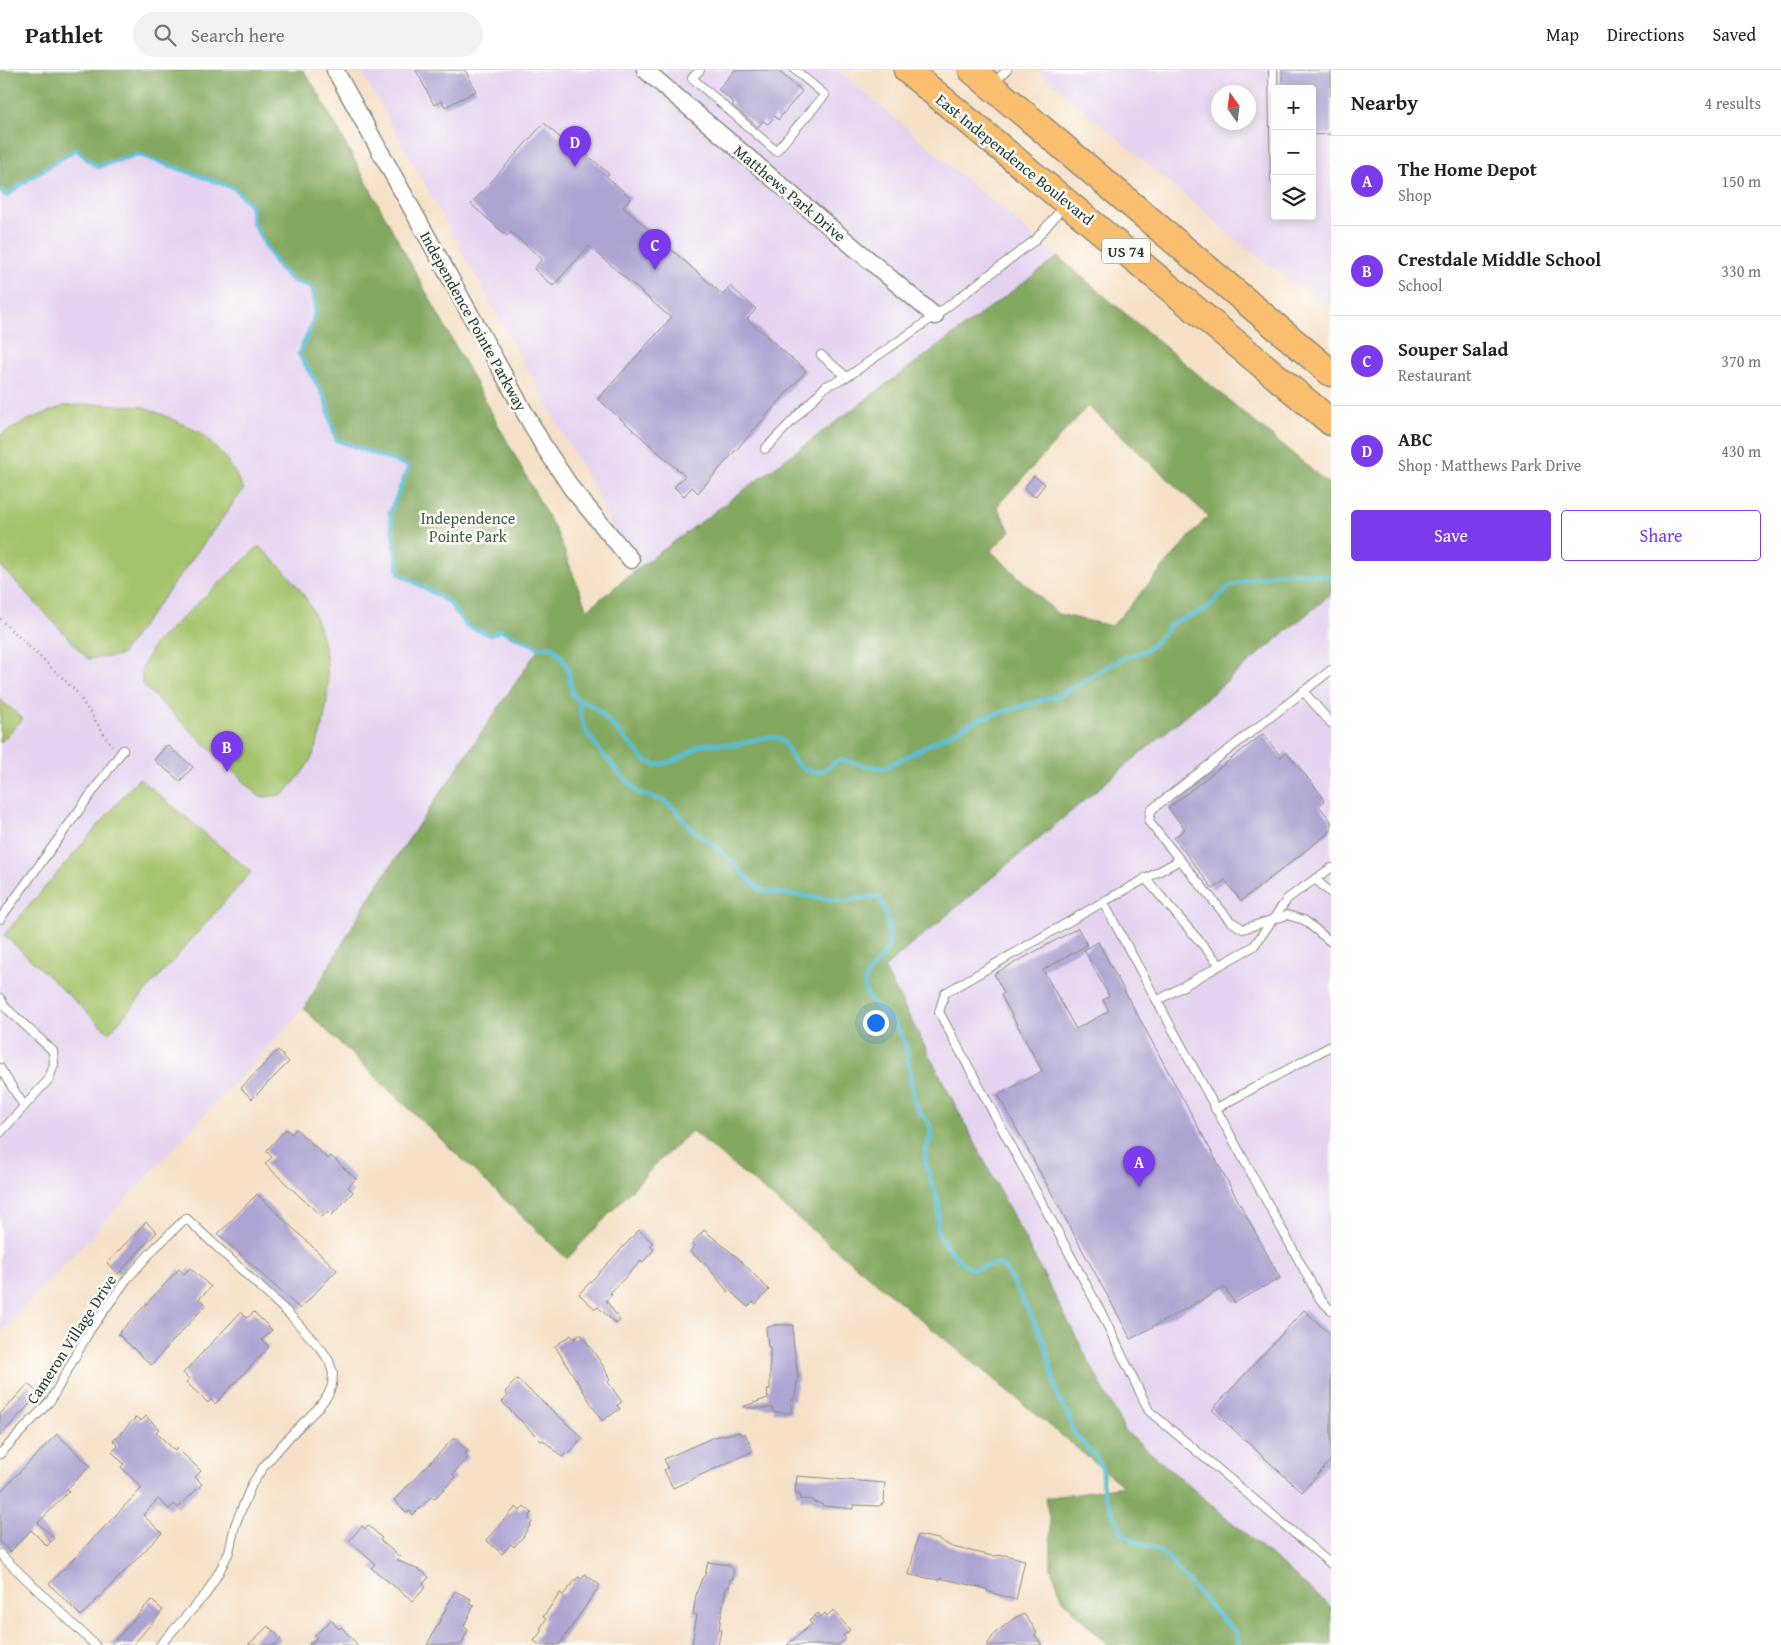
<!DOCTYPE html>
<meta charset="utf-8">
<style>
:root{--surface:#fff;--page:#f2f2f2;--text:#222;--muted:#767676;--line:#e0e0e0;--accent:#7c3aed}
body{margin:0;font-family:"Gentium Book Plus",serif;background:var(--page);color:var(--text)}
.controls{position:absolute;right:15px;top:15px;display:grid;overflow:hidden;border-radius:5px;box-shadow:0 2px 12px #0003}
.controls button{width:45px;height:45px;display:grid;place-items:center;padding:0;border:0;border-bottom:1px solid var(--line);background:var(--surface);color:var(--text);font:25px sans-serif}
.compass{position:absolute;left:1211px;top:15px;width:45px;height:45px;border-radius:50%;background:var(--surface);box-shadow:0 2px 12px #0003;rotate:346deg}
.you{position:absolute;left:875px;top:952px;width:18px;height:18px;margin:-12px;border:4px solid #fff;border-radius:50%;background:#1a73e8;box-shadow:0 0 0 8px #1a73e833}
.badge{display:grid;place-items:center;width:32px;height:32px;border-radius:50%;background:var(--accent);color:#fff;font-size:16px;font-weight:700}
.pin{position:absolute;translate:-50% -41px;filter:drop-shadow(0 1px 2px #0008)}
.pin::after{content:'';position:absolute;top:26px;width:18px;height:15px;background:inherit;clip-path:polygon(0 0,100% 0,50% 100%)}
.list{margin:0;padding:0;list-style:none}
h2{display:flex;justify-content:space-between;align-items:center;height:65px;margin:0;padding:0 20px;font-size:21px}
h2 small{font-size:16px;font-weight:400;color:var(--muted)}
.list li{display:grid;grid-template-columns:32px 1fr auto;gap:15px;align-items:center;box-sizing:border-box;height:90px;padding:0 20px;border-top:1px solid var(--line)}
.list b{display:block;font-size:19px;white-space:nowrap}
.list p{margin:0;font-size:16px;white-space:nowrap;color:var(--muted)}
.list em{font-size:16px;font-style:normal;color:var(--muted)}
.actions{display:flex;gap:10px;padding:15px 20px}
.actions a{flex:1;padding:11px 0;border:1px solid var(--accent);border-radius:5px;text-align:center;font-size:18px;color:var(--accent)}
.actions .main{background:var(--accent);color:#fff}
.icon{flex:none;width:28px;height:28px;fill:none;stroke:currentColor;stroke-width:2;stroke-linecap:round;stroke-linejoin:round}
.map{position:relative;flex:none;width:1331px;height:1575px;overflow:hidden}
header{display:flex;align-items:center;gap:30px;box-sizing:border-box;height:70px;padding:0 25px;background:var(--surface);border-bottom:1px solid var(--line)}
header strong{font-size:24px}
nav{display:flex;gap:28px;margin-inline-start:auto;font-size:18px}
.search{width:350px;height:45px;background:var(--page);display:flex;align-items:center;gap:12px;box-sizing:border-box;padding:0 18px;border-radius:28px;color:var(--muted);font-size:19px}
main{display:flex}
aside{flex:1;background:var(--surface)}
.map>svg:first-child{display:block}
</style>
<header>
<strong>Pathlet</strong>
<div class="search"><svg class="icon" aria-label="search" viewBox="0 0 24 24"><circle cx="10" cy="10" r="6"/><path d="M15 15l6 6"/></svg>Search here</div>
<nav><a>Map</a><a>Directions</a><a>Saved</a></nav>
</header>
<main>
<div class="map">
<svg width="1331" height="1575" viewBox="0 0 1331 1575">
<rect width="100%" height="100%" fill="#fdfcf7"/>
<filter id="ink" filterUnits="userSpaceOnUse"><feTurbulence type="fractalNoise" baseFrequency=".02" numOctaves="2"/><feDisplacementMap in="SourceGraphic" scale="10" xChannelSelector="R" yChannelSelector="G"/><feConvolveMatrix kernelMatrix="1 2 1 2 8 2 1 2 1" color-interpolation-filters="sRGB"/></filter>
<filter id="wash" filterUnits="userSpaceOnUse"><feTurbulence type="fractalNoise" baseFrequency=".0096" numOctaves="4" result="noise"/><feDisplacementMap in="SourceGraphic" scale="20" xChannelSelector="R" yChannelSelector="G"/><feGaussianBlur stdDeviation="1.12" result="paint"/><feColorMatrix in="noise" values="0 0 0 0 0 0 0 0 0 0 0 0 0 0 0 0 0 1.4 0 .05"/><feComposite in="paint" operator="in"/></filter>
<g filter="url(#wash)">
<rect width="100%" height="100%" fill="#f6e0c7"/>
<!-- built -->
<g fill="#e5d3f1" fill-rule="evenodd">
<polygon points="361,0 838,0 1058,187 632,503 599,428"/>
<path d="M1037,0H1331V238L1252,183ZM1275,19H1312V146H1275ZM1218,22H1248V52H1218Z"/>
<polygon points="76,79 97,97 137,84 234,118 250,134 253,153 292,210 311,216 316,229 314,247 299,284 325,327 336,370 409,396 390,443 399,503 449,532 466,555 501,560 540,578 370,826 304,939 0,1263 0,120 7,125 22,113"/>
<polygon points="1331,524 1331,1538 1125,1361 883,898"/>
</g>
<!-- green -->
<g fill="#a4c26a" stroke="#62804f">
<polygon points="100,334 144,337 168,347 201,363 226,388 244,419 120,586 88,589 0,495 0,365 30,349 64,336"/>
<path d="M259,476C275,491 293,508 305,527C331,570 334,624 318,671C316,677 314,683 311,689C304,702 293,714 283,725L260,727L142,614V598L154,574Z"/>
<polygon points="0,629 23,649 0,673"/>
<polygon points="139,708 251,802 109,963 4,865"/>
</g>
<!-- forest -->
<path fill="#83a85e" stroke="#517249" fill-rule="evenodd" d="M0,0H303L317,21L558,465L587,540L632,503L1058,187L1331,416V524L884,898L1125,1361L1331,1537V1575H1107L1063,1530L1051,1498L1050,1452L1045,1428L1123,1416L692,1061L654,1096L567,1189L304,939L370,826L539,578L501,560L490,565L466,555L449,532L399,503L390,443L409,396L336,370L325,327L299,284C309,259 322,242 311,216L292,210L278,197L253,153L250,134L234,118L137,84L97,97L76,79L22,113L7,126L0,120ZM1088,336L1208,446L1112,556L1058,544L991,481L1010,461L997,436Z"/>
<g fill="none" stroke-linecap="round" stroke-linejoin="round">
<!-- stream -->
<g stroke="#59bed6" stroke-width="4.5">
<path d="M0,120L7,126L22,113L76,79L97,97L137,84L234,118L250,134L253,153L278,197L292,210L311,216C322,243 310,258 299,284L325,327L336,370L409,396L390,443L399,503L449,532L466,555L490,565L501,560L540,578L552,576L562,588L568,599L572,623L574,627L593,636L602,644L646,691L656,695C665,694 674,691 682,687C689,684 694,678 701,675C712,672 721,675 731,675C746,675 758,666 772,667C785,668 785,675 790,684C796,695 808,705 821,701C828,699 833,693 840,690C856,692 871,700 888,696L979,649L1062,624L1112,594L1126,587L1145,581L1158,570L1172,553L1205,540L1229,517L1249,509L1275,504L1302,503L1331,507"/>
<path d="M580,630V643L584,658L597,677L619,703L639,723L666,732L676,740L690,758L715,776L735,794L749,810L762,821L843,831L870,827H880C884,837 892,866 889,875C884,891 861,902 865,920C868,932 880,938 887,946C895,954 902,963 905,974C911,994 909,1015 915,1034C918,1044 929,1049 931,1059C933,1068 924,1078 925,1088C925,1102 935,1117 938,1131C941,1143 937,1147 937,1157C937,1169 964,1200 976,1199C983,1198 990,1194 998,1194L1005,1198L1037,1257L1046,1277L1058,1328L1067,1342L1074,1364L1097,1388L1103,1401L1102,1412L1104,1422L1121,1461L1134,1471L1154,1478L1166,1486L1214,1541L1229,1555L1236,1563L1239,1575"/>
</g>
</g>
<g id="blocks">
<!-- building -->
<g fill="#aba3d1">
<polygon points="416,0 465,0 476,21 445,37 442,31 434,35"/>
<polygon points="735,0 777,0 802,21 778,50 775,46 768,54 763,51 758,57 732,35 734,33 718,19"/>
<polygon points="1282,0 1331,0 1331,64 1312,65 1312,19 1282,19"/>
<polygon points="544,53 569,76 573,72 609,104 606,106 631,128 623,137 723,225 730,216 756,239 747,249 806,301 698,423 692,417 684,426 674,417 685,406 598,329 671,248 589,176 553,216 534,199 542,189 511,162 507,166 471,134"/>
<polygon points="1034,406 1045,414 1035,427 1024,418"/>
<polygon points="1263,664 1281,687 1286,682 1321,724 1324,731 1319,736 1331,751 1331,761 1241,831 1225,810 1213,819 1174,768 1185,759 1168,738"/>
<polygon points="167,675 193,697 180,711 154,690"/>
<polygon points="1078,858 1087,875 1043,900 1076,959 1109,941 1103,930 1109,926 1084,880 1098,872 1280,1208 1234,1233 1225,1217 1131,1269 998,1025 1042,1001 1001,925 1004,923 994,904"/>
<polygon points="278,980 289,992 252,1029 241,1018"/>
<polygon points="286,1059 292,1064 296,1059 328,1089 331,1086 356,1109 348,1117 353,1122 332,1145 328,1141 322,1147 265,1094 272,1087 266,1081"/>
<polygon points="257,1124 337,1200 300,1239 218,1164"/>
<polygon points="146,1152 157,1162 118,1204 107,1193"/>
<polygon points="639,1160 653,1173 650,1176 654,1180 642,1193 641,1191 610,1223 612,1225 606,1230 620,1251 616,1254 598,1237 595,1239 579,1224"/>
<polygon points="704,1160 738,1188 769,1220 756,1234 753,1232 748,1237 729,1220 728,1222 708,1197 690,1181 695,1176 692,1173"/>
<polygon points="190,1198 211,1217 199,1229 206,1235 151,1295 118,1264 179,1199 184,1204"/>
<polygon points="1304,1240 1331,1265 1331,1390 1302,1422 1212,1340"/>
<polygon points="241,1242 247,1248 254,1242 272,1260 262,1270 269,1277 215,1334 211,1330 208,1333 186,1312 189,1309 183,1303"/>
<polygon points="775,1255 793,1255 793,1270 798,1307 794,1330 791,1330 791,1343 773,1342 773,1338 745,1338 745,1336 768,1328 767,1320 770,1319 770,1277 768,1277 766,1258"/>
<polygon points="581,1264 604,1297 610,1310 608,1312 622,1332 617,1335 620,1339 602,1351 555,1276 571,1265 574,1269"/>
<polygon points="517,1309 583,1368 569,1384 567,1382 562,1387 543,1370 541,1371 502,1332 508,1326 505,1322"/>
<polygon points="28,1314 39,1324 0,1366 0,1344"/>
<polygon points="146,1346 159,1359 156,1362 175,1381 177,1378 201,1401 195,1407 202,1414 178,1438 174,1434 169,1439 158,1429 143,1445 162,1463 81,1546 49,1514 142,1418 121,1397 124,1394 112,1382 118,1376 113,1371 136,1347 141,1351"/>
<polygon points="740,1362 741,1365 745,1363 753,1381 673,1418 664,1400 668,1398 664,1389 714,1367"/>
<polygon points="57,1364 90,1396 67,1419 69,1421 38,1453 54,1468 47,1476 31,1460 10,1482 0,1472 0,1422"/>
<polygon points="454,1368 468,1381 465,1384 468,1387 453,1404 455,1408 434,1429 431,1427 413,1445 410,1441 407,1443 394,1430"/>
<polygon points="797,1406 885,1413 884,1433 879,1436 853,1435 853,1439 824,1436 819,1433 813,1432 813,1430 800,1429 800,1424 795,1424"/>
<polygon points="524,1436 532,1443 528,1448 532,1452 523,1467 514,1477 511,1474 502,1484 486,1470 516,1437 520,1441"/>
<polygon points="368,1455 382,1468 380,1470 400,1487 397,1490 423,1502 429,1507 423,1514 426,1517 413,1531 371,1498 375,1494 349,1471 362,1456 365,1459"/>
<polygon points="918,1465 938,1469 952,1477 993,1486 1005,1485 1025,1490 1016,1530 987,1521 987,1519 940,1508 940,1510 909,1505"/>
<polygon points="708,1492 728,1495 733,1499 733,1509 730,1509 729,1518 726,1517 719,1559 721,1560 718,1575 692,1575 697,1545 693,1544 696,1525 702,1508 705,1505"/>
<polygon points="585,1504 600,1515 559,1575 540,1575 534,1571 542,1560 540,1559 546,1549 543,1547 560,1523 563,1525 578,1507 582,1509"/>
<polygon points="455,1521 471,1529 469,1533 474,1535 464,1556 468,1560 461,1575 427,1575"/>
<polygon points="151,1530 163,1540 133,1575 111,1575"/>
<polygon points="833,1540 850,1560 843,1566 846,1569 839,1575 787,1575 812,1554 809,1551 818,1543 821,1547 825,1543 827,1546"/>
<polygon points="1024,1544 1032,1555 1037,1563 1035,1565 1042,1575 987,1575 995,1563 1016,1547"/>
<polygon points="331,1550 339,1559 341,1557 358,1575 309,1575 317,1568 315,1565"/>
<polygon points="268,1556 281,1569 275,1575 248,1575"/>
</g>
</g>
</g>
<g filter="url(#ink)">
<use href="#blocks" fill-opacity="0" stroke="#8a8e7e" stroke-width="1"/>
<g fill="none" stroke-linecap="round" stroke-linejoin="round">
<defs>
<g id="service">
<polyline points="700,0 692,8 776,81 825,25 795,0"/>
<polyline points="1273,0 1275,111"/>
<polyline points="994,13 1007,0"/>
<polyline points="821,285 847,307 935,246 1035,170 1065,135"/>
<polyline points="765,379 826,316 847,307"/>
<polyline points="1331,600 1151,740 1149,752 1230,851 1243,859 1287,845 1304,850 1331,872"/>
<polyline points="1303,621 1331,653"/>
<polyline points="1145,808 1220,895"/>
<polyline points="1315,809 1331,823"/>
<polyline points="1103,832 1180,790"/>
<polyline points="0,849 123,680"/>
<polyline points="0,928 5,937 53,981 54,994 49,1009 0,1063"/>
<polyline points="1157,931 1254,876 1288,828 1331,798"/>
<polyline points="0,998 24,1036"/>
<polyline points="1215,1039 1331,976"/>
<polyline points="1331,1240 1320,1229 1103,832 945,923 939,942 1101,1242 1149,1341 1331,1494"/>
<polyline points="0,1384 51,1330 90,1260 127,1209 154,1179 186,1148 290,1245 322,1280 329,1291 333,1303 332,1315 328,1325 318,1338 290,1366 264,1396 252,1414 235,1455 229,1482 219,1502 206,1524 160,1575"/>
<polyline points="0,1484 95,1575"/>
</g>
<g id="minor">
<polyline points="335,0 516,327 543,375 572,419 631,490"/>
<polyline points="645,0 935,246"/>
</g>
<g id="trunk">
<polyline points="907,0 1331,352"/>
<polyline points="972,0 1331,303"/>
</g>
</defs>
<!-- service casing -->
<use href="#service" stroke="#8a8e7e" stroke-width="10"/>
<!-- minor casing -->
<use href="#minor" stroke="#8a8e7e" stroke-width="19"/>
<!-- trunk casing -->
<use href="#trunk" stroke="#8a8e7e" stroke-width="29"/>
<!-- path -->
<polyline stroke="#8a8e7e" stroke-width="2.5" stroke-dasharray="1 4" stroke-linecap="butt" points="0,549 75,620 112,676"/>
<!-- service -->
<use href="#service" stroke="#fff" stroke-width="8"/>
<!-- minor -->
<use href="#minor" stroke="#fff" stroke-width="16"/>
<!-- trunk -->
<use href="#trunk" stroke="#fbbd6e" stroke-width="26"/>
</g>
</g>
<g text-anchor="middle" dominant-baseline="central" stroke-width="5" stroke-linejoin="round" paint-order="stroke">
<!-- shield labels -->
<rect fill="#fdfcf7" stroke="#62766e" stroke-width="1" x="1102" y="168.5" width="48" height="25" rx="4"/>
<g font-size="15" font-weight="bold" fill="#1f3d34">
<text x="1126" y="181">US 74</text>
</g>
<!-- street labels -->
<g font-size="16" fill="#1f3d34" stroke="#fdfcf7">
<text transform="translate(1015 89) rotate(39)">East Independence Boulevard</text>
<text transform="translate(790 123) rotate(40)">Matthews Park Drive</text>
<text transform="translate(474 251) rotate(61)">Independence Pointe Parkway</text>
<text transform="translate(71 1269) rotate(-57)">Cameron Village Drive</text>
</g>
<!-- park labels -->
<g font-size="16" fill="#405e42" stroke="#fdfcf7">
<text x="468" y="448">Independence<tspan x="468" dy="18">Pointe Park</tspan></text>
</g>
</g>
</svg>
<div class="controls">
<button>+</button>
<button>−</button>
<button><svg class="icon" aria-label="layers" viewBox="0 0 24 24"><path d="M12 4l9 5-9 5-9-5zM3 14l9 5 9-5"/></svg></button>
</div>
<svg class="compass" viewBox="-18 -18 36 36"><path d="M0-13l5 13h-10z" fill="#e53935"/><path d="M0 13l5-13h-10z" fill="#767676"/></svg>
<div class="you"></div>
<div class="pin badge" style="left:1139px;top:1117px">A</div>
<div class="pin badge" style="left:227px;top:702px">B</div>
<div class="pin badge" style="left:655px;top:200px">C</div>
<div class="pin badge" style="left:575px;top:97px">D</div>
</div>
<aside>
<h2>Nearby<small>4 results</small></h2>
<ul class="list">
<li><span class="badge">A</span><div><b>The Home Depot</b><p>Shop</p></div><em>150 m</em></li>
<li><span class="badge">B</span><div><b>Crestdale Middle School</b><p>School</p></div><em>330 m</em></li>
<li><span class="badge">C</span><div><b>Souper Salad</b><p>Restaurant</p></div><em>370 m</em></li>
<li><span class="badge">D</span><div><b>ABC</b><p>Shop · Matthews Park Drive</p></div><em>430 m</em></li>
</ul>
<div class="actions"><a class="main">Save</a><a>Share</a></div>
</aside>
</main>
